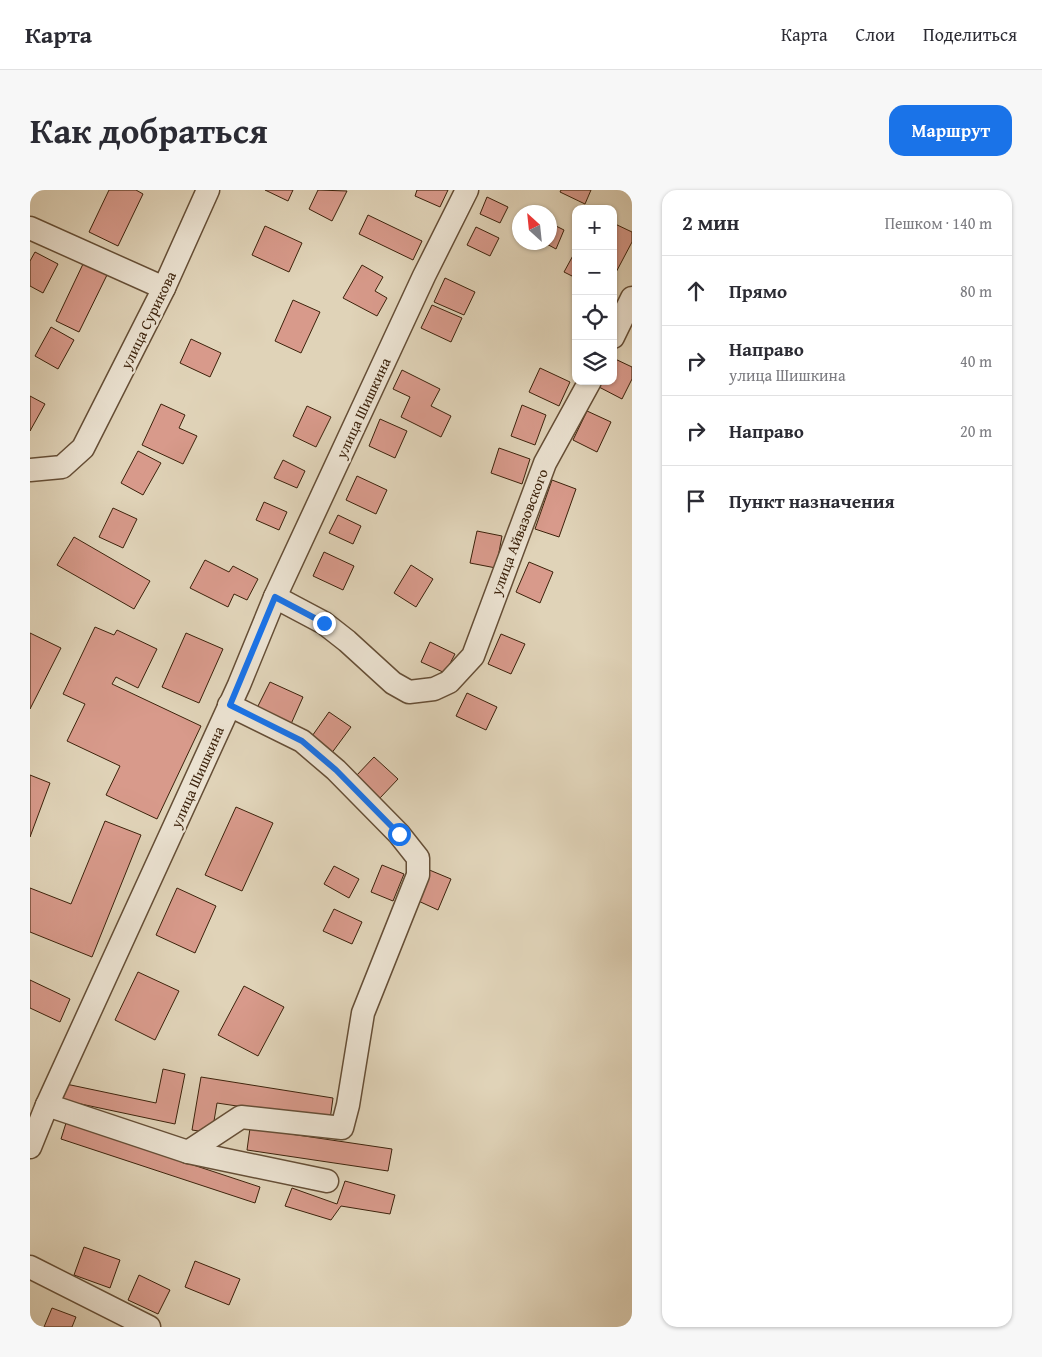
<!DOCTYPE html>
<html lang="ru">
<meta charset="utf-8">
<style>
:root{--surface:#fff;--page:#f7f7f7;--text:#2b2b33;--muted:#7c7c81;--line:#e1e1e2;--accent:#1a73e8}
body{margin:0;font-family:"Gentium Book Plus",serif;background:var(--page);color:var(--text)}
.controls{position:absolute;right:15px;top:15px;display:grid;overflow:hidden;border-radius:10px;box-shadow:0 1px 4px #0004}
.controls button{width:45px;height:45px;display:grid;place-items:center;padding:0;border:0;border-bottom:1px solid var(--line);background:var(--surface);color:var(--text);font:25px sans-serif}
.compass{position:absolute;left:482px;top:15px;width:45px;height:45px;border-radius:50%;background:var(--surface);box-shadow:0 1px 4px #0004;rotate:333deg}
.stop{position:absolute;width:15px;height:15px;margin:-11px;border:4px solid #1a73e8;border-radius:50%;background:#fff}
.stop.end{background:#1a73e8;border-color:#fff;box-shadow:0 1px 5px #0008}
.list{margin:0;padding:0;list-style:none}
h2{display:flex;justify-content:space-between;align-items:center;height:65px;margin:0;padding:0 20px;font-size:21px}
h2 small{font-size:16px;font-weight:400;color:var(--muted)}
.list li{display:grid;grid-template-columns:32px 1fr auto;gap:15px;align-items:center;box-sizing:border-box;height:70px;padding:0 20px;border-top:1px solid var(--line)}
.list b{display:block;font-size:19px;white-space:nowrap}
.list p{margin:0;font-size:16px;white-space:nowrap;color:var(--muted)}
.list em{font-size:16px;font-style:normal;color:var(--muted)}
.icon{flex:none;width:28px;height:28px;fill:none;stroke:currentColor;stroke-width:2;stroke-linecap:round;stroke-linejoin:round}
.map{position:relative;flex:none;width:602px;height:1137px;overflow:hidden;border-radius:15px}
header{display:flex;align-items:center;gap:30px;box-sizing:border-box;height:70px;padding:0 25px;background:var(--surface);border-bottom:1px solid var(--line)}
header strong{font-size:24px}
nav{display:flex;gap:28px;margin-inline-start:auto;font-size:18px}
.intro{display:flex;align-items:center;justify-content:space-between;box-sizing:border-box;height:120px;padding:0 30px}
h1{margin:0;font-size:35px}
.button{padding:12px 22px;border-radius:15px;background:var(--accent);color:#fff;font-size:18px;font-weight:700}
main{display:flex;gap:30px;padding:0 30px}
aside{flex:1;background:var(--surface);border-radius:15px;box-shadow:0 1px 4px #0004}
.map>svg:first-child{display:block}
</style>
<header>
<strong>Карта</strong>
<nav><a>Карта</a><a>Слои</a><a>Поделиться</a></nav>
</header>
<div class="intro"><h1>Как добраться</h1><a class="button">Маршрут</a></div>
<main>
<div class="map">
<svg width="602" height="1137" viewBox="0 0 602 1137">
<rect width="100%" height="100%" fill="#e0d3b8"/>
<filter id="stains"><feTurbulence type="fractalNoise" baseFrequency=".004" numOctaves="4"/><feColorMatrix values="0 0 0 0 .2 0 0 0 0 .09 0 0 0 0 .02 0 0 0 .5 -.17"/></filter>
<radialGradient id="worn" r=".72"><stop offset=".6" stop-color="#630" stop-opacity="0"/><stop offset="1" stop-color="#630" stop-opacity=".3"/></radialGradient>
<!-- building -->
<g fill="#d89a8b" stroke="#3c220b">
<polygon points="79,0 106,0 113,4 88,56 59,42"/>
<polygon points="235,0 263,0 258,11"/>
<polygon points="288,0 317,1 302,31 279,19"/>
<polygon points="387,0 418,0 410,17 385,6"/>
<polygon points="531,0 561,0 555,14 530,2"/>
<polygon points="457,7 478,17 470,33 450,24"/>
<polygon points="338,25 392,51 383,70 329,44"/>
<polygon points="520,33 534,40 526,59 513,52 520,52"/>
<polygon points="583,33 602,42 602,52 583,88"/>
<polygon points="235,36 272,53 259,82 222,65"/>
<polygon points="446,37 469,48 460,66 437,55"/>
<polygon points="546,60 546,88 534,82"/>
<polygon points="5,62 28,74 13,103 0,96 0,71"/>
<polygon points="53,74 77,85 49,142 26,131"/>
<polygon points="332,75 353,87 345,101 357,108 347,126 313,108"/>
<polygon points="415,88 445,102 434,125 404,112"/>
<polygon points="263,110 290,122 271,163 245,151"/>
<polygon points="402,115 432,128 421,152 391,138"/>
<polygon points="21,137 44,150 28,179 5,166"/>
<polygon points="161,149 191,163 180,187 150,173"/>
<polygon points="583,168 602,177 602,189 592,209 569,197 572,191 583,191"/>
<polygon points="510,178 540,192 529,216 499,202"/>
<polygon points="372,180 410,199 401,216 421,226 411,247 371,227 380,207 363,199"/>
<polygon points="0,206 15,214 0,241"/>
<polygon points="131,214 155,225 149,238 167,246 153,274 112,255"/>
<polygon points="492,215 516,225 505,255 481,246"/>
<polygon points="277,216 301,227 286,257 263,246"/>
<polygon points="557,221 581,232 567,262 543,250"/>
<polygon points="350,229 377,241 365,268 339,256"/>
<polygon points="469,258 500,269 492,294 461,283"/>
<polygon points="108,261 131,273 113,305 91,293"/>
<polygon points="253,270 275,281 267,298 244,288"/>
<polygon points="327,286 357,300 346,324 316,310"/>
<polygon points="522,290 546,299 529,347 505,339"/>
<polygon points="234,312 257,322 249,340 226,330"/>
<polygon points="83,318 107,329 93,358 69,347"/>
<polygon points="308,325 331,336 323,354 299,343"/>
<polygon points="447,341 472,346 466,378 440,373"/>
<polygon points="44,347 120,391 104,419 27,375"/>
<polygon points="294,362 324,376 313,400 283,386"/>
<polygon points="175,370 199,382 203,376 228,389 217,410 204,404 198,417 160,398"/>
<polygon points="499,372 523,382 510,413 486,402"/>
<polygon points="381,375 403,389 386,417 364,403"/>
<polygon points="65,437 84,445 87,440 127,459 108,498 86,487 82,494 171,536 127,629 76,605 90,576 37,551 55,514 33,504"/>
<polygon points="0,443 31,458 0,519"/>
<polygon points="156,443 193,459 169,513 132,497"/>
<polygon points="471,444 495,454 481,484 458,474"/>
<polygon points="400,452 425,464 415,483 391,472"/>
<polygon points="240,492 273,507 261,534 227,518"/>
<polygon points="437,503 467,517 456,540 426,526"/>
<polygon points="299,522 321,537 301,564 280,549"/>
<polygon points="344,567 368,589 350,608 326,586"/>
<polygon points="0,585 20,593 0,647"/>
<polygon points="206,617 243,633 212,701 175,685"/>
<polygon points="75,631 111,645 62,767 0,742 0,698 41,714"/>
<polygon points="352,675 374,684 363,711 341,702"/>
<polygon points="304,676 329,689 319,708 294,694"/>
<polygon points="397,679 421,689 408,720 384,709"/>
<polygon points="147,698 186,716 165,763 126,745"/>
<polygon points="304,719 332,732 322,754 293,741"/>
<polygon points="108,782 149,801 125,850 85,830"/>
<polygon points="0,790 40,809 30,832 0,818"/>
<polygon points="214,796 254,817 228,866 188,845"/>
<polygon points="133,879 155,884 145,934 32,910 36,894 126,913"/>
<polygon points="171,887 303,908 300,930 187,913 182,943 162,940"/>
<polygon points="36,933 230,997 225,1013 31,949"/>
<polygon points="220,938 362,959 358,981 217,960"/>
<polygon points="315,991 365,1005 360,1024 311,1016 301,1030 255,1016 262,998 307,1014"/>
<polygon points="54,1057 90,1070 80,1098 44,1085"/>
<polygon points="165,1071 210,1089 199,1115 155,1097"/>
<polygon points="109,1085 140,1100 128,1124 98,1110"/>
<polygon points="22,1118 46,1127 42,1137 14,1137"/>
</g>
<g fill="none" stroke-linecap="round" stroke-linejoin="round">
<defs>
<g id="minor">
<polyline points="0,38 134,98"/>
<polyline points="583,147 602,108"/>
<polyline points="0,280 32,277 53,258 134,98 178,0"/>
<polyline points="245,407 294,433 317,451 363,493 379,502 404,499 419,492 443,466 515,273 560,191"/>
<polyline points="17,915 158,962 211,927 312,938 318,915 333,823 388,685 388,668 369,644 306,580 272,551 199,515"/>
<polyline points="0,957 17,915 209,495 245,407 394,86 437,0"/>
<polyline points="158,962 297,991"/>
<polyline points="0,1077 119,1137"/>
</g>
</defs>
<!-- minor casing -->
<use href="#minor" stroke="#654e36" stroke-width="25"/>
<!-- minor -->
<use href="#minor" stroke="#ebe2d1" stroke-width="22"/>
</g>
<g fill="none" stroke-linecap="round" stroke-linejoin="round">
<!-- route -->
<polyline stroke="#1a73e8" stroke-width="6" points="294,433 245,407 200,515 272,551 306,580 369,644"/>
</g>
<g text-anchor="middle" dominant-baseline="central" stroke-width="4.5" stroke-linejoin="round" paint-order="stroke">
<!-- street labels -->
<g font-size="15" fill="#3c220b" stroke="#ebe2d1">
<text transform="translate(118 130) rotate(-64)">улица Сурикова</text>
<text transform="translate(333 218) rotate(-65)">улица Шишкина</text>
<text transform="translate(489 342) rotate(-69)">улица Айвазовского</text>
<text transform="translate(167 587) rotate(-66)">улица Шишкина</text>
</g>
</g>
<rect width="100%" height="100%" filter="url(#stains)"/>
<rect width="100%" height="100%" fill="url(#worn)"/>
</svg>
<div class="controls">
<button>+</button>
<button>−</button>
<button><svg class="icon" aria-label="locate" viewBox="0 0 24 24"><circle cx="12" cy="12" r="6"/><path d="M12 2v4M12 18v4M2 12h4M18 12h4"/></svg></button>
<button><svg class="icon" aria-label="layers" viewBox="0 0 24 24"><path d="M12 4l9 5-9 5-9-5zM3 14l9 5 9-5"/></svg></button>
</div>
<svg class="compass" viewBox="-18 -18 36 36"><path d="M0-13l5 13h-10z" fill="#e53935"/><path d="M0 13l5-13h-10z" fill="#7c7c81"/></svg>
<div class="stop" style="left:369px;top:644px"></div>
<div class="stop end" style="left:294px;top:433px"></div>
</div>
<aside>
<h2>2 мин<small>Пешком · 140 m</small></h2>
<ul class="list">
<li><svg class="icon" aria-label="ahead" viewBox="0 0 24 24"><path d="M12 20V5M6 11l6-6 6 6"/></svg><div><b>Прямо</b></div><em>80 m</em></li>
<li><svg class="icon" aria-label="right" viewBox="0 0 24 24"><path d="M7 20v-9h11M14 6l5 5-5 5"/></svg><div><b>Направо</b><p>улица Шишкина</p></div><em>40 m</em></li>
<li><svg class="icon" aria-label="right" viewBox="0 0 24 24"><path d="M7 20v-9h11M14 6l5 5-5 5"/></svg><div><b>Направо</b></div><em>20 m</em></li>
<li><svg class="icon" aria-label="arrive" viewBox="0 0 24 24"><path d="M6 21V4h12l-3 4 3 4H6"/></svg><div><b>Пункт назначения</b></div></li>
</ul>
</aside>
</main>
